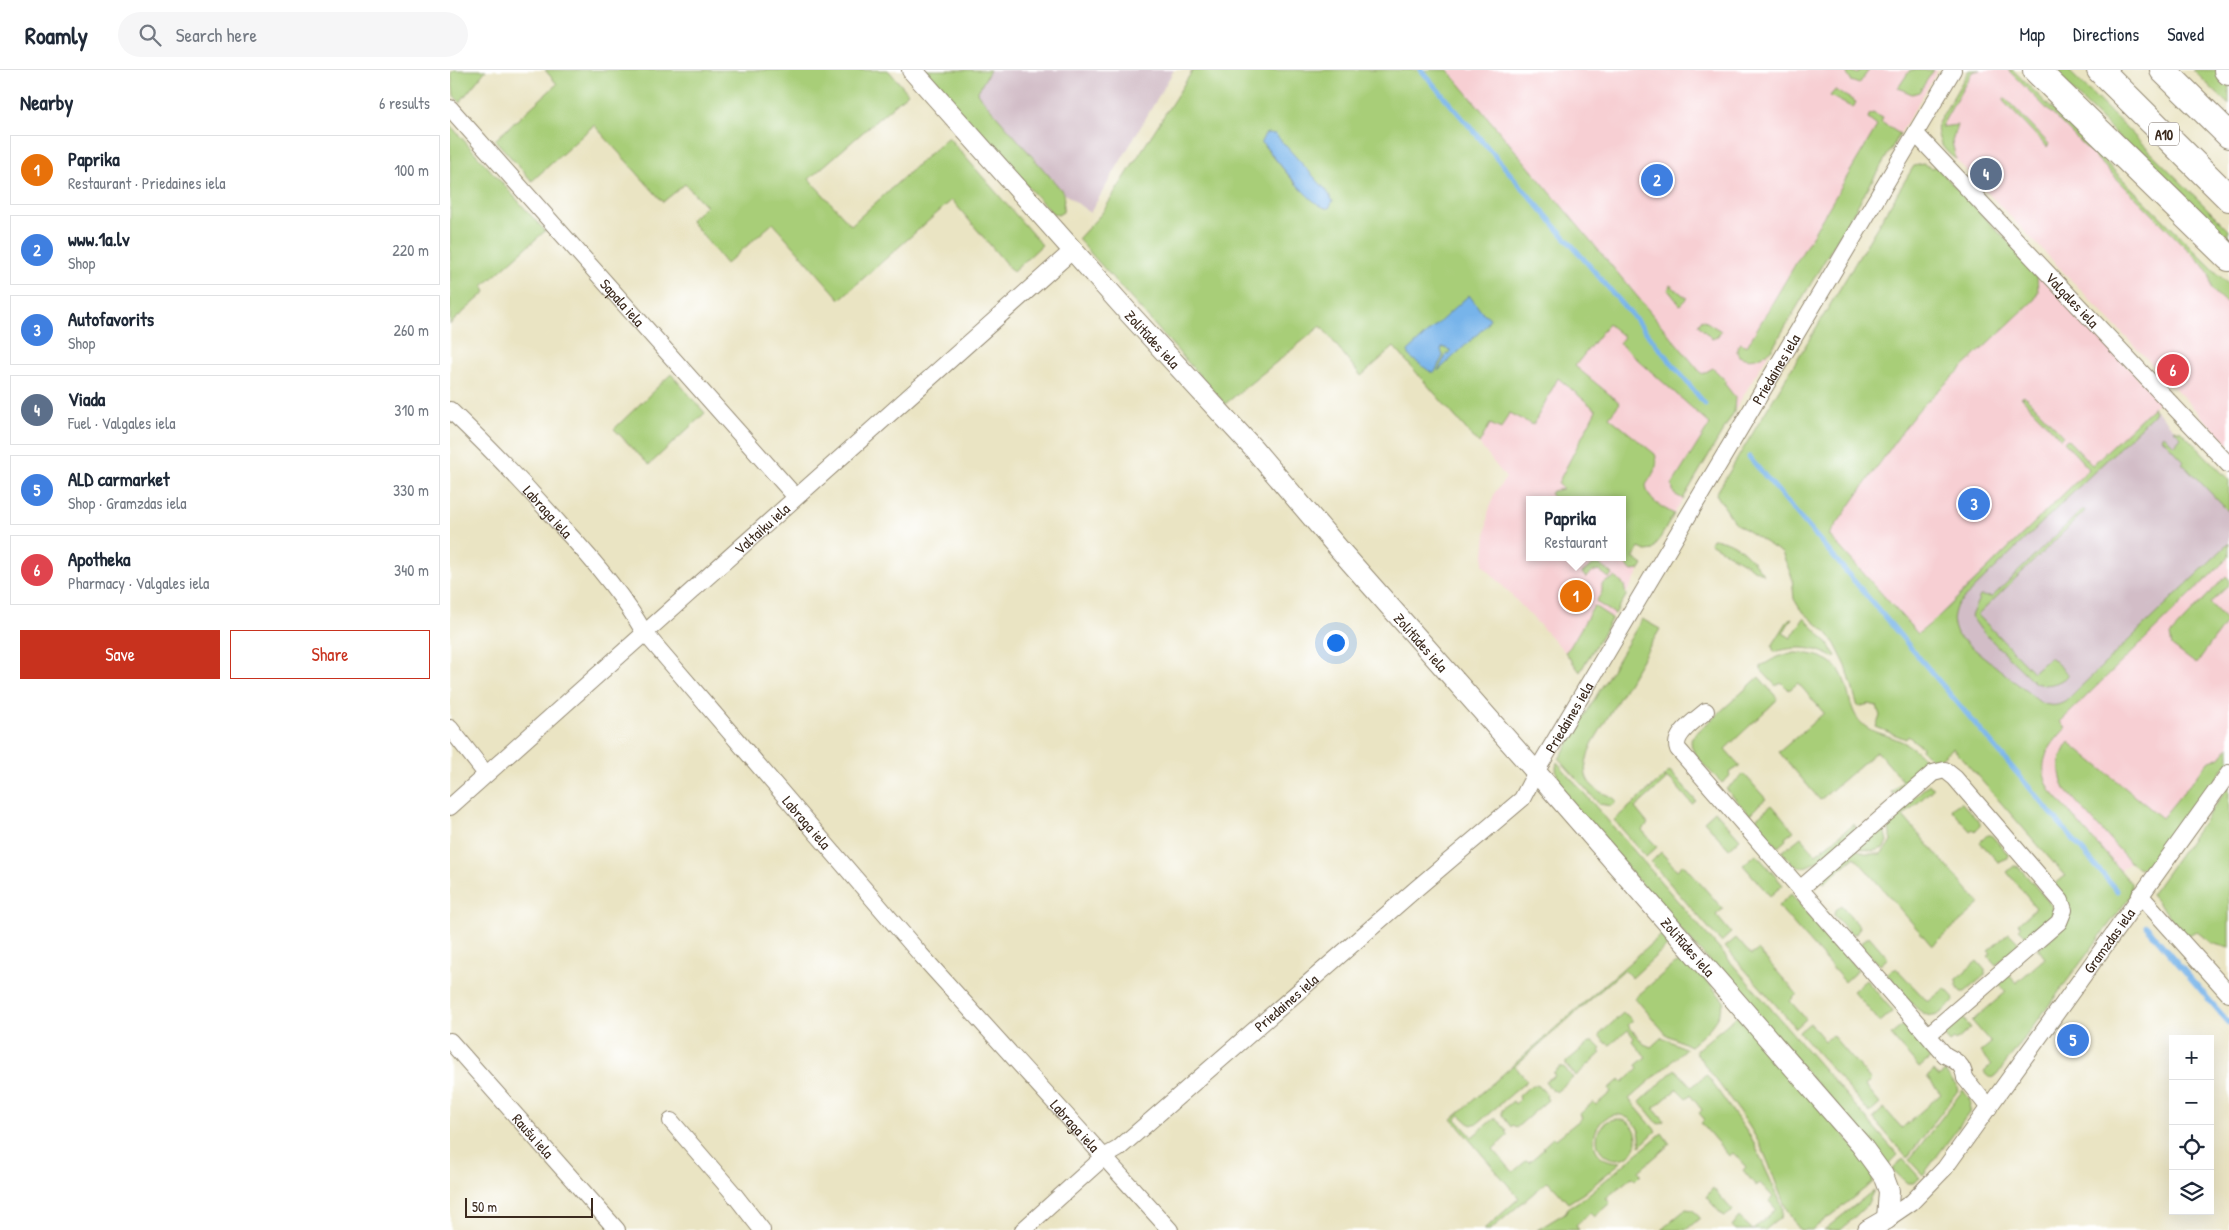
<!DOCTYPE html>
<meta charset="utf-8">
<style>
:root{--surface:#fff;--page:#f6f6f7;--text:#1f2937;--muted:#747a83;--line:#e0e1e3;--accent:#c8321e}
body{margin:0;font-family:"Patrick Hand",sans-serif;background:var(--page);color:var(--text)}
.controls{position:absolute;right:15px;bottom:15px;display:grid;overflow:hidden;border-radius:0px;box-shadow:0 5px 20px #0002}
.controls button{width:45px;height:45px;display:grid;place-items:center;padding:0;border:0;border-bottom:1px solid var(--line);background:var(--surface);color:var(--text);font:25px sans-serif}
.scale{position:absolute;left:15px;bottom:12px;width:128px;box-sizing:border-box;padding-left:5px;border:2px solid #3b2a1e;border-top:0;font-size:14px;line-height:18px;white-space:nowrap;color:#3b2a1e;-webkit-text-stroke:4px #fff;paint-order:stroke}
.you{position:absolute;left:885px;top:572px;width:18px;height:18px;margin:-12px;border:4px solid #fff;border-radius:50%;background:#1a73e8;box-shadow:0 0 0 8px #1a73e833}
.badge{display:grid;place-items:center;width:32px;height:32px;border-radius:50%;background:var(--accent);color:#fff;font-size:16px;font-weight:700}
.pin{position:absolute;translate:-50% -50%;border:2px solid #fff;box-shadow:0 1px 5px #0006}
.popup{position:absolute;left:1076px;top:426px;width:100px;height:65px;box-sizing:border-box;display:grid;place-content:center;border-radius:0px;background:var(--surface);filter:drop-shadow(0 1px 4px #0005);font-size:16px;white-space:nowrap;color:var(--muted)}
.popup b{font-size:19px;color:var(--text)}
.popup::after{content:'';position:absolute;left:50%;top:100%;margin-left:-10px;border:10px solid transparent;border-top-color:var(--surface)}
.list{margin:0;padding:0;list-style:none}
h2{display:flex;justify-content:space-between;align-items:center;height:65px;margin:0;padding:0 20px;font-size:21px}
h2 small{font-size:16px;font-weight:400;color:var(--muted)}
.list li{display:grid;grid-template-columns:32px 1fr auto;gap:15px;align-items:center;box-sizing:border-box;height:70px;margin:0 10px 10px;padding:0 10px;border:1px solid var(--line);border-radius:0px}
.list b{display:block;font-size:19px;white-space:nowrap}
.list p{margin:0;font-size:16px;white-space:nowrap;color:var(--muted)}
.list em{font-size:16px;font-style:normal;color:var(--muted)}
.actions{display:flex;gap:10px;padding:15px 20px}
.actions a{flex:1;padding:11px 0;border:1px solid var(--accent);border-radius:0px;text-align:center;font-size:18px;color:var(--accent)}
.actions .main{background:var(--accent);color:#fff}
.icon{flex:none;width:28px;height:28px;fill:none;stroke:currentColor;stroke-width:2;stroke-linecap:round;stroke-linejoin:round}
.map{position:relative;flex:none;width:1779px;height:1160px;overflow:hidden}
header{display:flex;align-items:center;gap:30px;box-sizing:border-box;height:70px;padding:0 25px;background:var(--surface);border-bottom:1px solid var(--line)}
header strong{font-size:24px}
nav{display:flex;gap:28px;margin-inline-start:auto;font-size:18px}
.search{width:350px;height:45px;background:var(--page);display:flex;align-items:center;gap:12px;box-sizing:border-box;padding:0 18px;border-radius:28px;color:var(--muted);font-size:19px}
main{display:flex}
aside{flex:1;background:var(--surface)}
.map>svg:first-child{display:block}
</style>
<header>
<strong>Roamly</strong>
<div class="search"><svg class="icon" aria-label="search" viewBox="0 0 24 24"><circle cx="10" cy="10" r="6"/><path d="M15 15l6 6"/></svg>Search here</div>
<nav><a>Map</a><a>Directions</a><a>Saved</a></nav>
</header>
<main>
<aside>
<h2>Nearby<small>6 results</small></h2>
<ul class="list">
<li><span class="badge" style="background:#e8710a">1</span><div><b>Paprika</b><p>Restaurant · Priedaines iela</p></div><em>100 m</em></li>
<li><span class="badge" style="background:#3f7fe0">2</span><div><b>www.1a.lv</b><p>Shop</p></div><em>220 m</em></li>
<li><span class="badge" style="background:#3f7fe0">3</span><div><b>Autofavorits</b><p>Shop</p></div><em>260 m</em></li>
<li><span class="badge" style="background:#5c6f8a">4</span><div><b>Viada</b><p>Fuel · Valgales iela</p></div><em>310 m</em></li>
<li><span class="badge" style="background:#3f7fe0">5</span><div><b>ALD carmarket</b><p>Shop · Gramzdas iela</p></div><em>330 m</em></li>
<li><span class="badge" style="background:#e0444e">6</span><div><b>Apotheka</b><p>Pharmacy · Valgales iela</p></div><em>340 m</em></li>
</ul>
<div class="actions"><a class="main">Save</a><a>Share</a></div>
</aside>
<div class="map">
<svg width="1779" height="1160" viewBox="0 0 1779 1160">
<rect width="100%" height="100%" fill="#fff"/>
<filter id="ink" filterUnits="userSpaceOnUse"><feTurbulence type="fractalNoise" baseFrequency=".02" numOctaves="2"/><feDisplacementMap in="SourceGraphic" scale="10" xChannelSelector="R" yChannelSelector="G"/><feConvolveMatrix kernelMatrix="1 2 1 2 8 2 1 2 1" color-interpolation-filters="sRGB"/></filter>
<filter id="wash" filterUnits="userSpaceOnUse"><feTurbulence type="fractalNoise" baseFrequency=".0096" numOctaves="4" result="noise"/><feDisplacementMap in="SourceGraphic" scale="20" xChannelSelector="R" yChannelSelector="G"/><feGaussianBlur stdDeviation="1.12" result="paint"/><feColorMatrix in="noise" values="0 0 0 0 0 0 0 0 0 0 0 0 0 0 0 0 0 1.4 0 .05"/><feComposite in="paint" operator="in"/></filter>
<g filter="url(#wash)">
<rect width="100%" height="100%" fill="#eae4c3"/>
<!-- built -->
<g fill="#f7cfd3">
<polygon points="991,0 1488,0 1280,348"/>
<polygon points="1519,0 1563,0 1779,215 1779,375 1494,77 1487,65 1488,53"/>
<polygon points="1587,202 1710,331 1484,550 1468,564 1379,465 1459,352 1471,338 1585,229"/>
<polygon points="1157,254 1174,267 1169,273 1260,354 1222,414 1228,427 1233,429 1224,444 1200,429 1197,422 1196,415 1207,397 1208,391 1205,384 1159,347 1170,333 1124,297"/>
<polygon points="1108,308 1146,340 1122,384 1113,419 1100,424 1106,430 1080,430 1080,487 1167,487 1182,501 1190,500 1130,602 1115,582 1033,495 1038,443 1045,422 1056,408 1029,374 1040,353 1059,343 1083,355"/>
<polygon points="1779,477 1779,681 1686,797 1680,792 1666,805 1563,687"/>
</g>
<!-- industrial -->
<g fill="#d2bdc7">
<polygon points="540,0 724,0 640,143 614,123 527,23"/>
<polygon points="1703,337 1723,358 1731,361 1779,410 1779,477 1582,669 1484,550"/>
</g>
<!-- green -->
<g fill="#a8ce78" stroke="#727c4b" fill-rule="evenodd">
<polygon points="4,0 36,0 10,32 4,26 1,3"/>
<polygon points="95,0 438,0 458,23 359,109 401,155 498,67 592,175 563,202 502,130 390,229 323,153 276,194 240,150 256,136 235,114 213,132 144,55 82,111 45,70 107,14"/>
<polygon points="470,0 540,0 527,23 614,123 613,142 608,145 602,143"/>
<path d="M743,0H998L1252,304L1263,298L1276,311L1274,313L1285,327L1284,342L1233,429L1224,424L1222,415L1260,354L1169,273L1174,267L1158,254L1125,296L1170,333L1159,347L1205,384C1210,396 1202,405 1196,415C1198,432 1211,436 1224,444L1203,480L1196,481L1189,478L1183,488L1193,495L1190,500L1182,501L1167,487H1172V430H1106L1100,424L1102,421L1113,419L1108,413L1146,340L1108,308L1083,355L1059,343L1051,359L1040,354L1029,374L944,277L911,306L871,256L775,334L628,169L652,143ZM825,64L876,139L845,113L811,72Z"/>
<polygon points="1398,0 1408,4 1410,0 1419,0 1409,14 1401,11 1397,4"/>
<polygon points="1460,0 1484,0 1469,22 1462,24 1448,18"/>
<path d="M1519,0H1530L1522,2L1491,57L1507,55L1502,72L1506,89C1494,82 1485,68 1488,53Z"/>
<polygon points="1558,0 1563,0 1779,215 1779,236 1762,220 1759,204 1755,197"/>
<polygon points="1601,0 1618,0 1779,160 1779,175"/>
<polygon points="1743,0 1766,0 1779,13 1779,35"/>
<polygon points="1385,20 1406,32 1403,38 1380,26"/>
<polygon points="1554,28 1556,29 1599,74 1597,77 1554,32"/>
<path d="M1423,43L1433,48L1431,52L1450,64L1322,279C1313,287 1301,292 1289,286C1286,281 1286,277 1290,273L1297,276L1427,56L1418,49L1419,45Z"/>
<polygon points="0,55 95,161 33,216 36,222 0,254"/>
<path d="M1473,94L1482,98L1485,96L1587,202L1588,222L1585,229L1471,337L1459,352L1379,465L1468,564L1485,550L1639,399L1614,372L1617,369L1642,395L1703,337L1705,341L1703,345L1507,535C1502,547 1502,554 1508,566L1591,633C1601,636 1607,637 1616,631L1779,473V487L1610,652L1616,658C1597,678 1586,694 1600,720L1681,813V825L1547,1005C1542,1010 1537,1007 1534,1002L1541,995L1530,982L1541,973L1522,951L1556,922L1548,912L1558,904L1566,913L1595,888L1588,879L1616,855L1604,815L1615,806L1503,678L1485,693L1471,679L1472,677L1458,666L1456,669L1426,657L1430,646L1427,636L1419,634L1408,637L1396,596L1385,574L1377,563L1350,539L1344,529L1342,507L1332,483L1285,453L1266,424L1462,99L1464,96Z"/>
<polygon points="1220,215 1237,228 1230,235 1218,220"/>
<polygon points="1252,249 1271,261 1267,267 1262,269 1248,255"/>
<polygon points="221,304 255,343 199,395 164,359"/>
<polygon points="1574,325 1614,366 1611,369 1571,327"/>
<polygon points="1723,359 1731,361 1779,410 1779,442 1732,393 1734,391 1711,367 1714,365 1724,375 1731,367"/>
<path d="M1633,439L1635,441L1528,545L1583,602L1600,587L1619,605C1608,614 1598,617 1585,613L1531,560L1521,546L1530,526L1542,527Z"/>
<path d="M1262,469C1286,469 1300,487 1314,505L1260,473Z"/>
<polygon points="1149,494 1162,504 1159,508 1150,501 1142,502 1136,508 1132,503 1142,495"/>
<polygon points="1776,506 1779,509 1779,515 1760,533 1777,551 1746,594 1722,576 1720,565"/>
<polygon points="1165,507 1174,515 1176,526 1165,544 1146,532 1152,522 1152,514"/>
<polygon points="1144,536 1162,548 1130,602 1115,582 1120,577"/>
<path d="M1342,548L1333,563L1341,568L1354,548L1376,571L1386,586L1383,587C1362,576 1346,576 1324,582L1322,576L1339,549Z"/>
<path d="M1192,549L1210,559L1142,674C1136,691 1128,708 1149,721C1155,725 1161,725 1167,731L1161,736L1149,734L1109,689Z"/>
<path d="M1345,583C1418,585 1382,640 1421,660C1431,664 1443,667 1453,672C1463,677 1472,686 1480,694L1444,724L1441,722L1453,711L1427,681L1370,730L1329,682L1374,643L1348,613L1339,620L1331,612L1326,616L1311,600V596L1327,587Z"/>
<path d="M1309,607L1328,629L1275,679L1290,696L1279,703L1280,706L1272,713C1262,702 1236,683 1242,667Z"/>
<path d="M1619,672L1712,748L1758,692L1770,687L1779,676V691L1704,793L1689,799L1680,792L1615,719C1607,701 1608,687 1619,672Z"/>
<path d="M1107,692L1448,1085L1438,1095L1114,726C1113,713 1103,706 1107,692Z"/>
<polygon points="1220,701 1246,731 1242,734 1220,709 1218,710 1214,706"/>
<polygon points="1294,704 1316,729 1307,736 1308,737 1300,745 1276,719"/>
<polygon points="1214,707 1216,710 1185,738 1198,754 1192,760 1207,777 1196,787 1164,750"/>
<polygon points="1479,714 1483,719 1453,746 1530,834 1482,876 1405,787 1374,813 1371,810 1406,779 1417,784 1431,784 1441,772 1438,751"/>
<polygon points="1779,716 1779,878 1761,873 1746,861 1737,866 1701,825"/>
<polygon points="1511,732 1530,753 1530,756 1525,761 1523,759 1520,761 1501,739"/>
<polygon points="1322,735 1344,761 1335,768 1336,770 1328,777 1304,750"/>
<polygon points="1265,741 1290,769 1279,779 1254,751"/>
<path d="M1404,754L1406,758C1394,768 1364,800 1349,797C1342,795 1337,787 1332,782L1351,767L1366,784Z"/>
<polygon points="1433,755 1437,771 1434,778 1423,781 1410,778 1409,776"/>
<polygon points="1537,765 1541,765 1558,784 1558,788 1548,792 1530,772"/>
<polygon points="1211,782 1227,800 1233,794 1273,839 1266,845 1281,863 1271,872 1201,792"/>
<polygon points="1306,784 1333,815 1320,826 1293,795"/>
<polygon points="1564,796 1568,796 1603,837 1603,846 1577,867 1569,859 1571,857 1568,854 1586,838 1557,802"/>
<polygon points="1341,824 1408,900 1395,912 1328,836"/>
<polygon points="1391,835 1410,857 1406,864 1400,863 1384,845 1385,840"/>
<polygon points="1559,863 1568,872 1568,876 1546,895 1538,886 1541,884 1538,881"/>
<path d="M1212,864L1216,869L1218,875L1182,908L1174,900L1065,996L1077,1011L1028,1053L1021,1055L1010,1045L1006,1049L1022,1067L1043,1049H1047L1057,1061L1055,1062L1058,1065L1043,1079L1063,1102L1077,1090L1079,1092L1094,1079L1093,1077L1104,1067L1106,1069L1132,1048L1130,1044L1143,1032L1146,1035L1161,1022L1159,1019L1170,1009L1173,1012L1188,998L1186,995L1196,987L1182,971L1184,968L1178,960L1160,975L1157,973L1156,974L1149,965L1173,943L1177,945L1183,951L1178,955L1194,974L1201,977L1212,967L1236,979L1179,1029L1206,1061L1190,1076C1191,1067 1190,1058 1182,1051C1150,1024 1121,1092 1171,1092L1134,1123L1118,1133L1098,1111L1040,1160H1034L1069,1128L1002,1049Z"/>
<polygon points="1419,866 1438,888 1430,895 1411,876 1412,872"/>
<polygon points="1286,868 1301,885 1308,880 1347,924 1340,931 1356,949 1346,958 1275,877"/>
<path d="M1238,889L1274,931C1268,952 1257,962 1240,976L1217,965L1185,928L1223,895Z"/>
<polygon points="1527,891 1535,900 1535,905 1515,922 1511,922 1505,915 1507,913 1505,910"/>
<path d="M1446,898L1478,932L1495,918L1504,928L1503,932C1497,937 1492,944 1484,946C1468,948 1447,915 1437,904L1442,899L1444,900Z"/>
<polygon points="1416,910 1443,941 1430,952 1403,921"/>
<path d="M1287,946L1411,1084L1423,1107L1422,1113L1362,1160H1350C1329,1135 1325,1101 1309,1073C1293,1043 1265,1010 1245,981Z"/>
<polygon points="1511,946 1521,958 1506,971 1504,969 1500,972 1494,965 1497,957"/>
<polygon points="1360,953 1375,971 1382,965 1421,1010 1415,1016 1430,1034 1420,1043 1349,962"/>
<polygon points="1454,954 1482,987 1469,998 1441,965"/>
<polygon points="1140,972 1144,972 1151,979 1149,981 1151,983 1126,1006 1116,995 1116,992"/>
<polygon points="1110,997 1114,997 1123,1008 1106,1022 1104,1020 1102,1021 1095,1011 1105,1006 1103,1003"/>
<polygon points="1225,999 1242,1017 1256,1004 1302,1069 1333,1138 1331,1147 1315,1160 1286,1160 1282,1156 1289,1147 1303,1160 1326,1139 1319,1131 1323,1127 1310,1113 1306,1116 1293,1100 1296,1097 1283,1083 1279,1086 1251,1053 1255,1050 1249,1043 1252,1040 1240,1025 1236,1028 1227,1019 1204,1038 1215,1051 1208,1054 1190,1032"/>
<polygon points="1484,1001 1489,1007 1495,1002 1509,1019 1457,1088 1423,1048 1434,1038 1452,1058 1491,1024 1477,1007"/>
<polygon points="1086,1015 1089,1016 1097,1025 1096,1027 1098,1030 1066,1058 1063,1055 1061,1057 1052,1045 1052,1040 1063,1031 1065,1034 1070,1029 1069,1026 1080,1016"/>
<polygon points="1513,1020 1520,1030 1519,1043 1473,1105 1459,1090"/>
<circle cx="1167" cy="1069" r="20"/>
<polygon points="1212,1063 1220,1074 1189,1101 1191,1104 1185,1110 1182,1107 1156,1128 1160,1133 1144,1147 1140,1143 1126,1155 1129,1160 1087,1160 1115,1143 1118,1138 1134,1128"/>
<polygon points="1453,1089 1470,1108 1463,1113 1457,1113 1442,1099"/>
<polygon points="1263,1118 1283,1141 1274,1147 1256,1127"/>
<polygon points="1424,1120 1417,1135 1391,1160 1374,1160"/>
<polygon points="1236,1139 1243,1140 1250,1148 1236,1160 1211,1160"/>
</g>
<!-- water -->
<g fill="#77b4ea" stroke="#596f84">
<path d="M818,63L825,64L876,120L883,131L879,138C863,141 823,84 811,72L815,64Z"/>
<polygon points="1019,225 1031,241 1040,248 1036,256 988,301 996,285 1001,281 993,277 991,280 993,286 985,302 982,303 960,287 958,281"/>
</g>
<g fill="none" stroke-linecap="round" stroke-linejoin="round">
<!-- stream -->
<g stroke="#77b4ea" stroke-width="5">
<polyline points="971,0 1187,251 1255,334"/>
<polyline points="1299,387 1667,821"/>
<polyline points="1696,856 1779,953"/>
</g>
</g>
</g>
<g filter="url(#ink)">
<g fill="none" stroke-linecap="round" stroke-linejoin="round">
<defs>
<g id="minor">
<path id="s1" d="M0,38L345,426"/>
<path id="s2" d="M1466,64L1779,395"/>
<path id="s3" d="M0,340C40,378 78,418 114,459C144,491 172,524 194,562L471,885L720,1160"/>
<path d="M1256,641C1246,650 1222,665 1228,679L1495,985C1506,991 1513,994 1515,1008"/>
<polyline points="0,658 36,704"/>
<path id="s4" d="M0,737L623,180"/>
<polyline points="1350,819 1483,703 1495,700 1505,708 1611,831 1614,840 1609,852 1478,965"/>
<polyline points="1690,825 1779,924"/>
<path id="s5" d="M0,971L167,1160"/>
<polyline points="1515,1008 1539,1038"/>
<polyline points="221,1051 283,1123 312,1160"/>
<path id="s6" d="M1437,1149L1462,1132L1495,1098L1779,703"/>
<path id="s7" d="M573,1160L654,1087L668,1079L967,818L1072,729L1086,702L1503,0"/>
</g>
<g id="tertiary">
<path id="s8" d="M462,0L677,241L803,378L889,479L1086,702L1411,1075L1433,1105L1439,1121L1437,1149"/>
<polyline points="1418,1160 1437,1149"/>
</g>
<g id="trunk">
<polyline points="1586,0 1779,188"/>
<polyline points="1650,0 1779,128"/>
<polyline points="1713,0 1779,65"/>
<polyline points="1777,0 1779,2"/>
</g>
</defs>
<!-- minor casing -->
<use href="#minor" stroke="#928770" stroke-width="18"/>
<!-- tertiary casing -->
<use href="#tertiary" stroke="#928770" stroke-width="22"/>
<!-- trunk casing -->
<use href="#trunk" stroke="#928770" stroke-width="28"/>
<!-- minor -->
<use href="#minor" stroke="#fff" stroke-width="16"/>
<!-- tertiary -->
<use href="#tertiary" stroke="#fff" stroke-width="20"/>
<!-- trunk -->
<use href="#trunk" stroke="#fff" stroke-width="26"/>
</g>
</g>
<g text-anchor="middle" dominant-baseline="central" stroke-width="4" stroke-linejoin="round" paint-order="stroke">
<!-- shield labels -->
<rect fill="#fff" stroke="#766a62" stroke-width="1" x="1699" y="52.5" width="30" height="23" rx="4"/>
<g font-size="14" font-weight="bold" fill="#3b2a1e">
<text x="1714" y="64">A10</text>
</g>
<!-- street labels -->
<g font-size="15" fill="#3b2a1e" stroke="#fff">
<text stroke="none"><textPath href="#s2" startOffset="228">Valgales iela</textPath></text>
<text stroke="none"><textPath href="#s1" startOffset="260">Sapala iela</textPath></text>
<text stroke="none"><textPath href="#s8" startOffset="361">Zolitūdes iela</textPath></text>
<text stroke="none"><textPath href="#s7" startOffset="1159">Priedaines iela</textPath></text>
<text stroke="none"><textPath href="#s3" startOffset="141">Labraga iela</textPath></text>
<text stroke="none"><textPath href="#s4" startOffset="418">Valtaiķu iela</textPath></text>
<text stroke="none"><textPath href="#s8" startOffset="766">Zolitūdes iela</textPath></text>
<text stroke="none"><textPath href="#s7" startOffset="754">Priedaines iela</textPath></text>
<text stroke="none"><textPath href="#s3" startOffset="546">Labraga iela</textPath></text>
<text stroke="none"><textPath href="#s6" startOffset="358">Gramzdas iela</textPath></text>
<text stroke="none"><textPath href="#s8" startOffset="1171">Zolitūdes iela</textPath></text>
<text stroke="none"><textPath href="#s7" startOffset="348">Priedaines iela</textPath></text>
<text stroke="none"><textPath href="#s3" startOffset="951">Labraga iela</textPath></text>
<text stroke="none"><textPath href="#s5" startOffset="126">Raušu iela</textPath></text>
</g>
</g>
</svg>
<div class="controls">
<button>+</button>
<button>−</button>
<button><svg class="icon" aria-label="locate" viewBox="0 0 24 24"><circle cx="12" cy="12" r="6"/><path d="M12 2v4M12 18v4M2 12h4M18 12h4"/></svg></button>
<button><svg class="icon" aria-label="layers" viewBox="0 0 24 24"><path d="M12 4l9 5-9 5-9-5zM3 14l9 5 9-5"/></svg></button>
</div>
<div class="scale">50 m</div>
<div class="you"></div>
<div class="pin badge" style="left:1126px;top:526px;background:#e8710a">1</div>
<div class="popup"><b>Paprika</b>Restaurant</div>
<div class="pin badge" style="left:1207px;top:110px;background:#3f7fe0">2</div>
<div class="pin badge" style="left:1524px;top:434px;background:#3f7fe0">3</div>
<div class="pin badge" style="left:1536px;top:104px;background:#5c6f8a">4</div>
<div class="pin badge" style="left:1623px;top:970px;background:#3f7fe0">5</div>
<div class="pin badge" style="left:1723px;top:300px;background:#e0444e">6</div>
</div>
</main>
